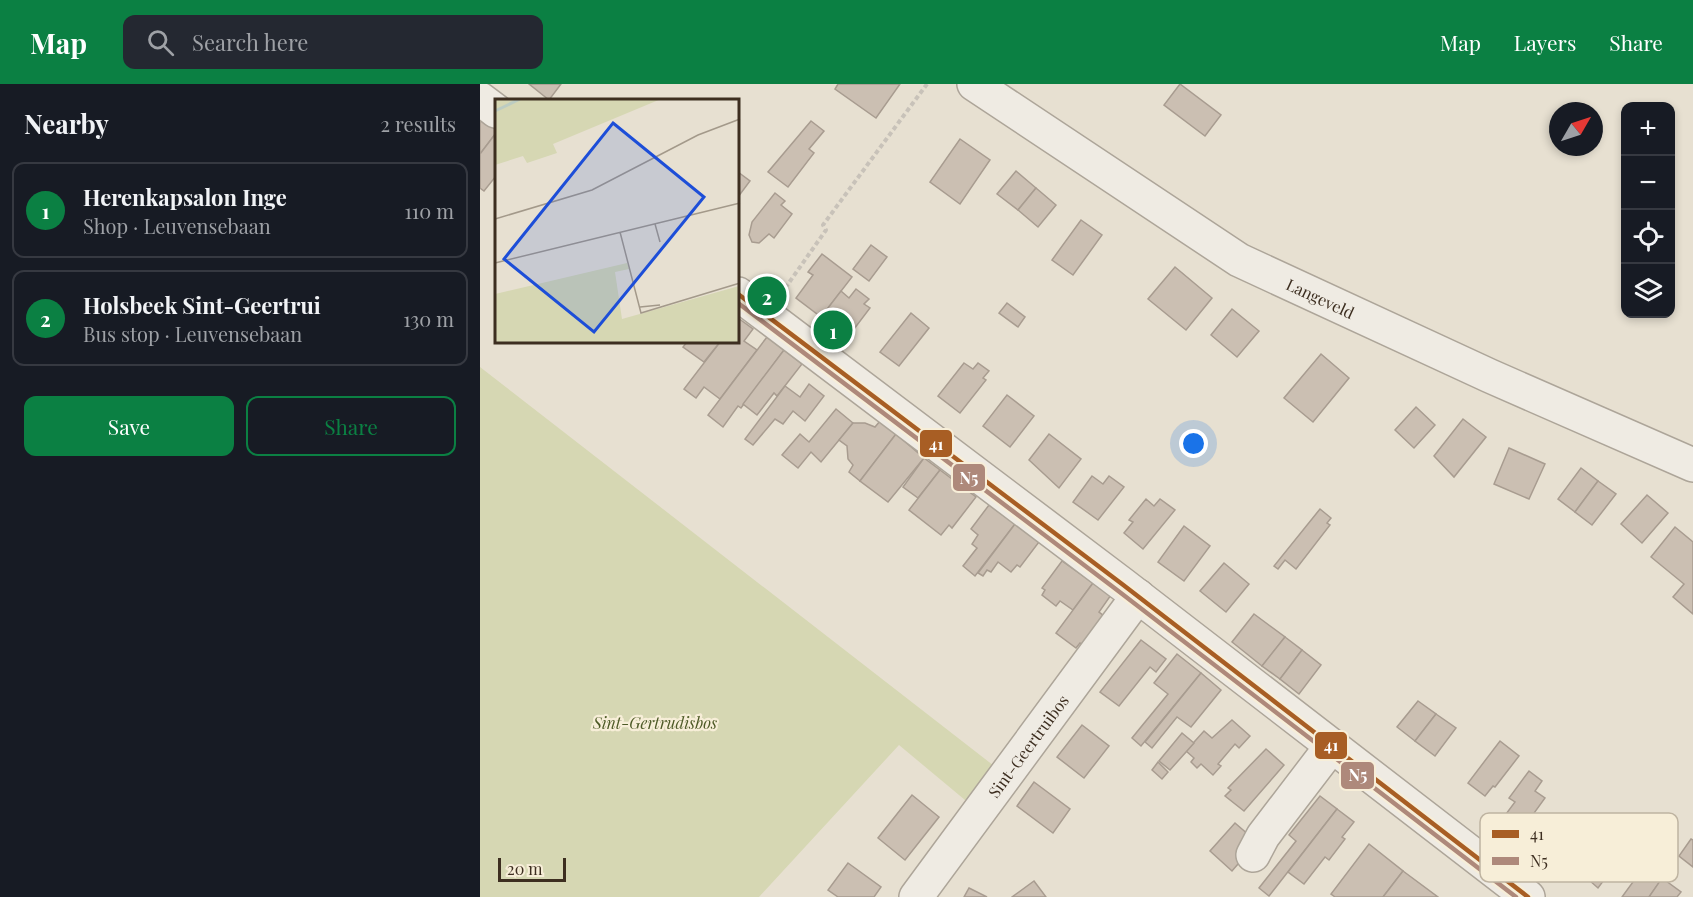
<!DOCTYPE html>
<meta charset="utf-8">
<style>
:root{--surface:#171b24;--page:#242831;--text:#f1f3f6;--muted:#9ea1a6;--line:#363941;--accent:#0b8043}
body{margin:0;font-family:"Playfair Display",serif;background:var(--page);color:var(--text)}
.controls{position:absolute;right:18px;top:18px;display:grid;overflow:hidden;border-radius:12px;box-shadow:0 3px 9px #0003}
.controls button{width:54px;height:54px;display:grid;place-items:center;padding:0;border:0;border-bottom:2px solid var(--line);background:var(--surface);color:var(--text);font:30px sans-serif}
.compass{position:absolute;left:1069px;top:18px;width:54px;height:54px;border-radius:50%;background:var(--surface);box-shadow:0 3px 9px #0003;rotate:51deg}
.scale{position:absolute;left:18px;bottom:15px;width:68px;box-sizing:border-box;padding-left:6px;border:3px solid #3d2e20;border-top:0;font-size:16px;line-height:21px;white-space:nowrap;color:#3d2e20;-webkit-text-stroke:4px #f7eed8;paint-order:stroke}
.you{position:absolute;left:714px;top:360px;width:21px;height:21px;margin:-15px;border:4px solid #fff;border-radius:50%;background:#1a73e8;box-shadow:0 0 0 9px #1a73e833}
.badge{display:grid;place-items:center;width:39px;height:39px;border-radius:50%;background:var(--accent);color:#fff;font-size:20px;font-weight:700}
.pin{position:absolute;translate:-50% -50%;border:3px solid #fff;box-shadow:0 2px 6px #0006}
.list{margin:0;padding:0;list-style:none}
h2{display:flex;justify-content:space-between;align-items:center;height:78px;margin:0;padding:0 24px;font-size:26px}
h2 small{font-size:20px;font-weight:400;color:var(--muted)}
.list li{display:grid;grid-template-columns:39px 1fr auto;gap:18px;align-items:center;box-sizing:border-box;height:96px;margin:0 12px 12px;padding:0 12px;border:2px solid var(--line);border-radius:12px}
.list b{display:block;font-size:22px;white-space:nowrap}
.list p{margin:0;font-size:20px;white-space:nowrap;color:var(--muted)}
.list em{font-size:20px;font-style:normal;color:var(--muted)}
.actions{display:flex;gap:12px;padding:18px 24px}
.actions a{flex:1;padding:14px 0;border:2px solid var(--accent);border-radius:12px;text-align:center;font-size:21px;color:var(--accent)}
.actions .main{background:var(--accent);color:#fff}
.icon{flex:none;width:33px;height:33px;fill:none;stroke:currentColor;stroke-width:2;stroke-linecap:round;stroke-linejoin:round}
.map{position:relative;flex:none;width:1213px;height:813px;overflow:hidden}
header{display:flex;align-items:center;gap:36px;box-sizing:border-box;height:84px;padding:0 30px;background:var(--accent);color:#fff}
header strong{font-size:28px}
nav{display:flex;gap:33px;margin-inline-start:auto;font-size:21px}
.search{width:420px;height:54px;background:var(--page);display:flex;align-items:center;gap:15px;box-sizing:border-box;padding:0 21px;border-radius:12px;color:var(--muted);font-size:22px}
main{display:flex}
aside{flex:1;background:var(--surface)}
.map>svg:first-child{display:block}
</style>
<header>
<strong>Map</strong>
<div class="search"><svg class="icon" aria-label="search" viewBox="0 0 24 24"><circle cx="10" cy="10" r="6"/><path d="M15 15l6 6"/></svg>Search here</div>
<nav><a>Map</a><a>Layers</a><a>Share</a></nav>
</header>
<main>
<aside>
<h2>Nearby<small>2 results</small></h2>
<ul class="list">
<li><span class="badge">1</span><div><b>Herenkapsalon Inge</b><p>Shop · Leuvensebaan</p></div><em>110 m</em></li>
<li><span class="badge">2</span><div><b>Holsbeek Sint-Geertrui</b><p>Bus stop · Leuvensebaan</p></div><em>130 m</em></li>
</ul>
<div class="actions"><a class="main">Save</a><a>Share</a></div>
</aside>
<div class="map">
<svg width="1213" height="813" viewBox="0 0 1213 813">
<rect width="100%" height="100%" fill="#e7e0d1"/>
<!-- green -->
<polygon fill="#d6d7b3" points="0,283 518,685 491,721 419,661 279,813 0,813"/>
<!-- building -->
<g fill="#cbbfb2" stroke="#a89c90" stroke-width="1.5">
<polygon points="49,0 81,0 69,16"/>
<polygon points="358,0 420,0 396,34 355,5"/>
<polygon points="700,0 741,31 725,52 684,21"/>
<polygon points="0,31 16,44 16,49 0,70"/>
<polygon points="331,37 344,47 329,65 334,69 308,103 288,88"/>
<polygon points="16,49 16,92 4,107 0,104 0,70"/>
<polygon points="480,55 510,76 480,120 450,98"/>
<polygon points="536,87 556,104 538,126 517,110"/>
<polygon points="258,88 270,97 258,113"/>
<polygon points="556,104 576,121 558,143 538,126"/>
<polygon points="295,109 305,117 301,121 312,130 294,154 289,150 279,159 272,158 269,151 272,138"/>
<polygon points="601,136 622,151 593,191 572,176"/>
<polygon points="391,161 407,173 389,197 373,185"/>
<polygon points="342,170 372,193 341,233 316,214 333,191 328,188"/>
<polygon points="695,183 732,214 706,246 668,215"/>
<polygon points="376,205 389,215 384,220 390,224 368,253 341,233 361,207 369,214"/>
<polygon points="527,219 545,233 538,243 519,229"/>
<polygon points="752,225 779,247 757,273 731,251"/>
<polygon points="431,229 449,244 419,282 400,268"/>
<polygon points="258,234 273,245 264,257 277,266 240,315 224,303 216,314 204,305 240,258 258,258"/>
<polygon points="287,253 304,266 261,324 258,322 243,343 228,331"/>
<polygon points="207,258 240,258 224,278 203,263"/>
<polygon points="304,266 322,280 297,312 294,309 277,331 263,320"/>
<polygon points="841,270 869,294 833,338 804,314"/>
<polygon points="484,279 493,285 498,279 509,287 503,294 506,296 480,329 458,312"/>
<polygon points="329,300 344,312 325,337 313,327 303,340 295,335 273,361 265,355 305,302 320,313"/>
<polygon points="527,311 554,332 530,363 503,342"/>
<polygon points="936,323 955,341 934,364 915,346"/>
<polygon points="356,325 373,339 341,378 331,368 318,384 302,371 320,350 329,358"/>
<polygon points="983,335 1006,353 974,393 954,372"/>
<polygon points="400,337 416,350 380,397 369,388 373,381 368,375 367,362 359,356 373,339 385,339 395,343"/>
<polygon points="416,350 444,374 408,418 380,397"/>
<polygon points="569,350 601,375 579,404 549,376"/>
<polygon points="1029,364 1065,380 1049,415 1014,400"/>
<polygon points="444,374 460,386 438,414 423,403"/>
<polygon points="1101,384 1118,397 1095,428 1078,415"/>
<polygon points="460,386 496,413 472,444 469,441 461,451 429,426"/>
<polygon points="612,392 623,400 629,392 644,403 618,436 593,418"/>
<polygon points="1118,397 1136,410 1112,441 1095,428"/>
<polygon points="1167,411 1188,429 1162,459 1141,440"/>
<polygon points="666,415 674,422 680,415 695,426 663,465 644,449 653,438 649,436"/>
<polygon points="509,421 535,440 495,492 483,482 497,464 492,460 498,451 491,445"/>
<polygon points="840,425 851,434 847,439 850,441 816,485 805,476 798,485 794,482"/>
<polygon points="535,440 559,458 540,483 537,481 531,488 518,478 511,488 507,486 503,492 498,489"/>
<polygon points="704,442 730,462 704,497 678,478"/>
<polygon points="1195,443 1213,458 1213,530 1193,513 1204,500 1171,473"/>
<polygon points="582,477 613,499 593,526 580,517 576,522 562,511 565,506 562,504"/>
<polygon points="744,479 769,500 746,528 720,507"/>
<polygon points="613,499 631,511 619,528 624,532 603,561 600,559 596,564 576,549"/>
<polygon points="774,530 805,553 782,582 752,558"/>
<polygon points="805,553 822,566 800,595 782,582"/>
<polygon points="661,556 686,575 676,588 670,583 639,622 620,608"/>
<polygon points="822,566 841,581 819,610 800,595"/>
<polygon points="697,570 721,589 661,662 652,654 688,610 674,599"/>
<polygon points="721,589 741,606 711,643 697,633 672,664 665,658"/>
<polygon points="938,617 956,630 935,657 917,643"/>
<polygon points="956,630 976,644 955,672 935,657"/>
<polygon points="752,636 770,652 759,664 755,660 738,680 741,682 733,691 721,680 717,684 711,678 714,674 706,667 724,647 732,654"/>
<polygon points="602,641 629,662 604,694 577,673"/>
<polygon points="702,649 714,659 690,686 679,677"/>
<polygon points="1020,657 1039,672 1015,703 1013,702 1005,712 988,699"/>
<polygon points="786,665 804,681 764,727 745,712 751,706 748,704"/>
<polygon points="678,678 688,688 682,695 672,686"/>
<polygon points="1049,687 1062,697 1055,707 1065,714 1044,743 1026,730 1035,718 1029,714"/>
<polygon points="554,698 590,725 573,749 537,722"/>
<polygon points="432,711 459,733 425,776 398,754"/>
<polygon points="840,712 857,725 789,812 779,804 816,757 809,751"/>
<polygon points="857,725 874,738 862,753 865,755 849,776 845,773 824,800 808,788"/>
<polygon points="755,739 777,758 752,787 730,767"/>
<polygon points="1211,755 1213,756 1213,783 1199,772"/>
<polygon points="889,760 923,787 903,813 855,813 851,810"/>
<polygon points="368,779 401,803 394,813 358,813 348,806"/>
<polygon points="1166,780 1173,785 1176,781 1187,788 1169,813 1142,813"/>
<polygon points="923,787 958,813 903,813"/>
<polygon points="1115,789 1124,796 1118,804 1109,796"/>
<polygon points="1182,794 1201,808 1197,813 1169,813"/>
<polygon points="554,797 566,813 532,813"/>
<polygon points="489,804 507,813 484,813"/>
</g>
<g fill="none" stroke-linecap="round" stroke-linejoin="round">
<defs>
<g id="minor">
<path id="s1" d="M494,0L759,176L1010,292L1213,381"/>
<polyline points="0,15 16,27"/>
<polyline points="258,210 642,500 1048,813"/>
<polyline points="773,771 783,752 851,663"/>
<path id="s2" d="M436,813L658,512"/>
</g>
</defs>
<!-- minor casing -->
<use href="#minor" stroke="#ada599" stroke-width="36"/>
<!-- path -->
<polyline stroke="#c8c2b9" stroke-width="4" stroke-dasharray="4.5 3" stroke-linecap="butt" points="301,210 346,146 343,141 447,0"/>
<!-- minor -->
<use href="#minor" stroke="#efebe3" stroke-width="33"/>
<defs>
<polyline id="bus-1" points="258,210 642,500 1048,813"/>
<polyline id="bus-2" points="258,219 637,506 1036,813"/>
</defs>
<!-- bus-1 casing -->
<use href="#bus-1" stroke="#f7eed8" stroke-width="9"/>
<!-- bus-2 casing -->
<use href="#bus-2" stroke="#f7eed8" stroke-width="9"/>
<!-- bus-1 -->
<use href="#bus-1" stroke="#a85e24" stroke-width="4.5"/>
<!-- bus-2 -->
<use href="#bus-2" stroke="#ae897b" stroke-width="4.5"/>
</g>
<g text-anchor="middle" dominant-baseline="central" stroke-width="4.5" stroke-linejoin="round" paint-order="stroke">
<!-- street labels -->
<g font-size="16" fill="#3d2e20" stroke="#f7eed8">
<text stroke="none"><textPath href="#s1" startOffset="408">Langeveld</textPath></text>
<text stroke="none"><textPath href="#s2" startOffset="188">Sint-Geertruibos</textPath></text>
</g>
<!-- park labels -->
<g font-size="16" font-style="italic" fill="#4d5a26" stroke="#f7eed8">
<text x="175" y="638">Sint-Gertrudisbos</text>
</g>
</g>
<!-- overview -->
<g transform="translate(15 15)">
<rect width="244" height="244" fill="#e7e0d1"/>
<path d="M0,0H166L58,45L62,54L32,64L28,57L0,66ZM132,164L134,170L120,173L127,220L244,187V244H0V195Z" fill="#d6d7b3"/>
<path fill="none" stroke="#bcccc2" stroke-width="3" d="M0,12L25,0"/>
<path fill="none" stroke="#a3998a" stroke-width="1.5" d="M0,120L97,91L203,36L245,20M160,125L165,143M125,133L146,214L245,184M0,164L245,104M145,208L165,206"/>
<path fill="#1d4ed8" fill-opacity="0.15" stroke="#1d4ed8" stroke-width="3" d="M118,24L209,98L99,233L9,160Z"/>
<rect width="244" height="244" fill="none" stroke="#3d2e20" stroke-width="3"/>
</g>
<!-- legend -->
<rect x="1000" y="729" width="198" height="69" rx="9" fill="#f7eed8" stroke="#bfb4a1" stroke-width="1.5"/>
<rect x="1012" y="746" width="27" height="8" fill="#a85e24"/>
<rect x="1012" y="773" width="27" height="8" fill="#ae897b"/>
<g font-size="16" fill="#3d2e20">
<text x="1050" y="756">41</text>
<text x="1050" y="783">N5</text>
</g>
<g stroke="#f7eed8" stroke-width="2">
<rect x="439" y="345" width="34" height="29" rx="6" fill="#a85e24"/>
<rect x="472" y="379" width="34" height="29" rx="6" fill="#ae897b"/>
<rect x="834" y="647" width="34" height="29" rx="6" fill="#a85e24"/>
<rect x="860" y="677" width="35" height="29" rx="6" fill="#ae897b"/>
</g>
<g font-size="16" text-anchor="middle" font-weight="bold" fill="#fff">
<text x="456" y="366">41</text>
<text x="489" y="400">N5</text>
<text x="851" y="667">41</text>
<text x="878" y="697">N5</text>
</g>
</svg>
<div class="controls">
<button>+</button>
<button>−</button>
<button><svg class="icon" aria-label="locate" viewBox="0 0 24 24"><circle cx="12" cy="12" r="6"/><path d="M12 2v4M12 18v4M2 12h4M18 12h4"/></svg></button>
<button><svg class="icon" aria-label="layers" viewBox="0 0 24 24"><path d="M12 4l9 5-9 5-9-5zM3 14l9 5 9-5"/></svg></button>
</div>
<svg class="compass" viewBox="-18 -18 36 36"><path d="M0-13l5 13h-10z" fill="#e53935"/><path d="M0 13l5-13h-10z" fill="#9ea1a6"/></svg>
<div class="scale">20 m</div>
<div class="you"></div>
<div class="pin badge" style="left:353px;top:246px">1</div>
<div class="pin badge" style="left:287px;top:212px">2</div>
</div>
</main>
